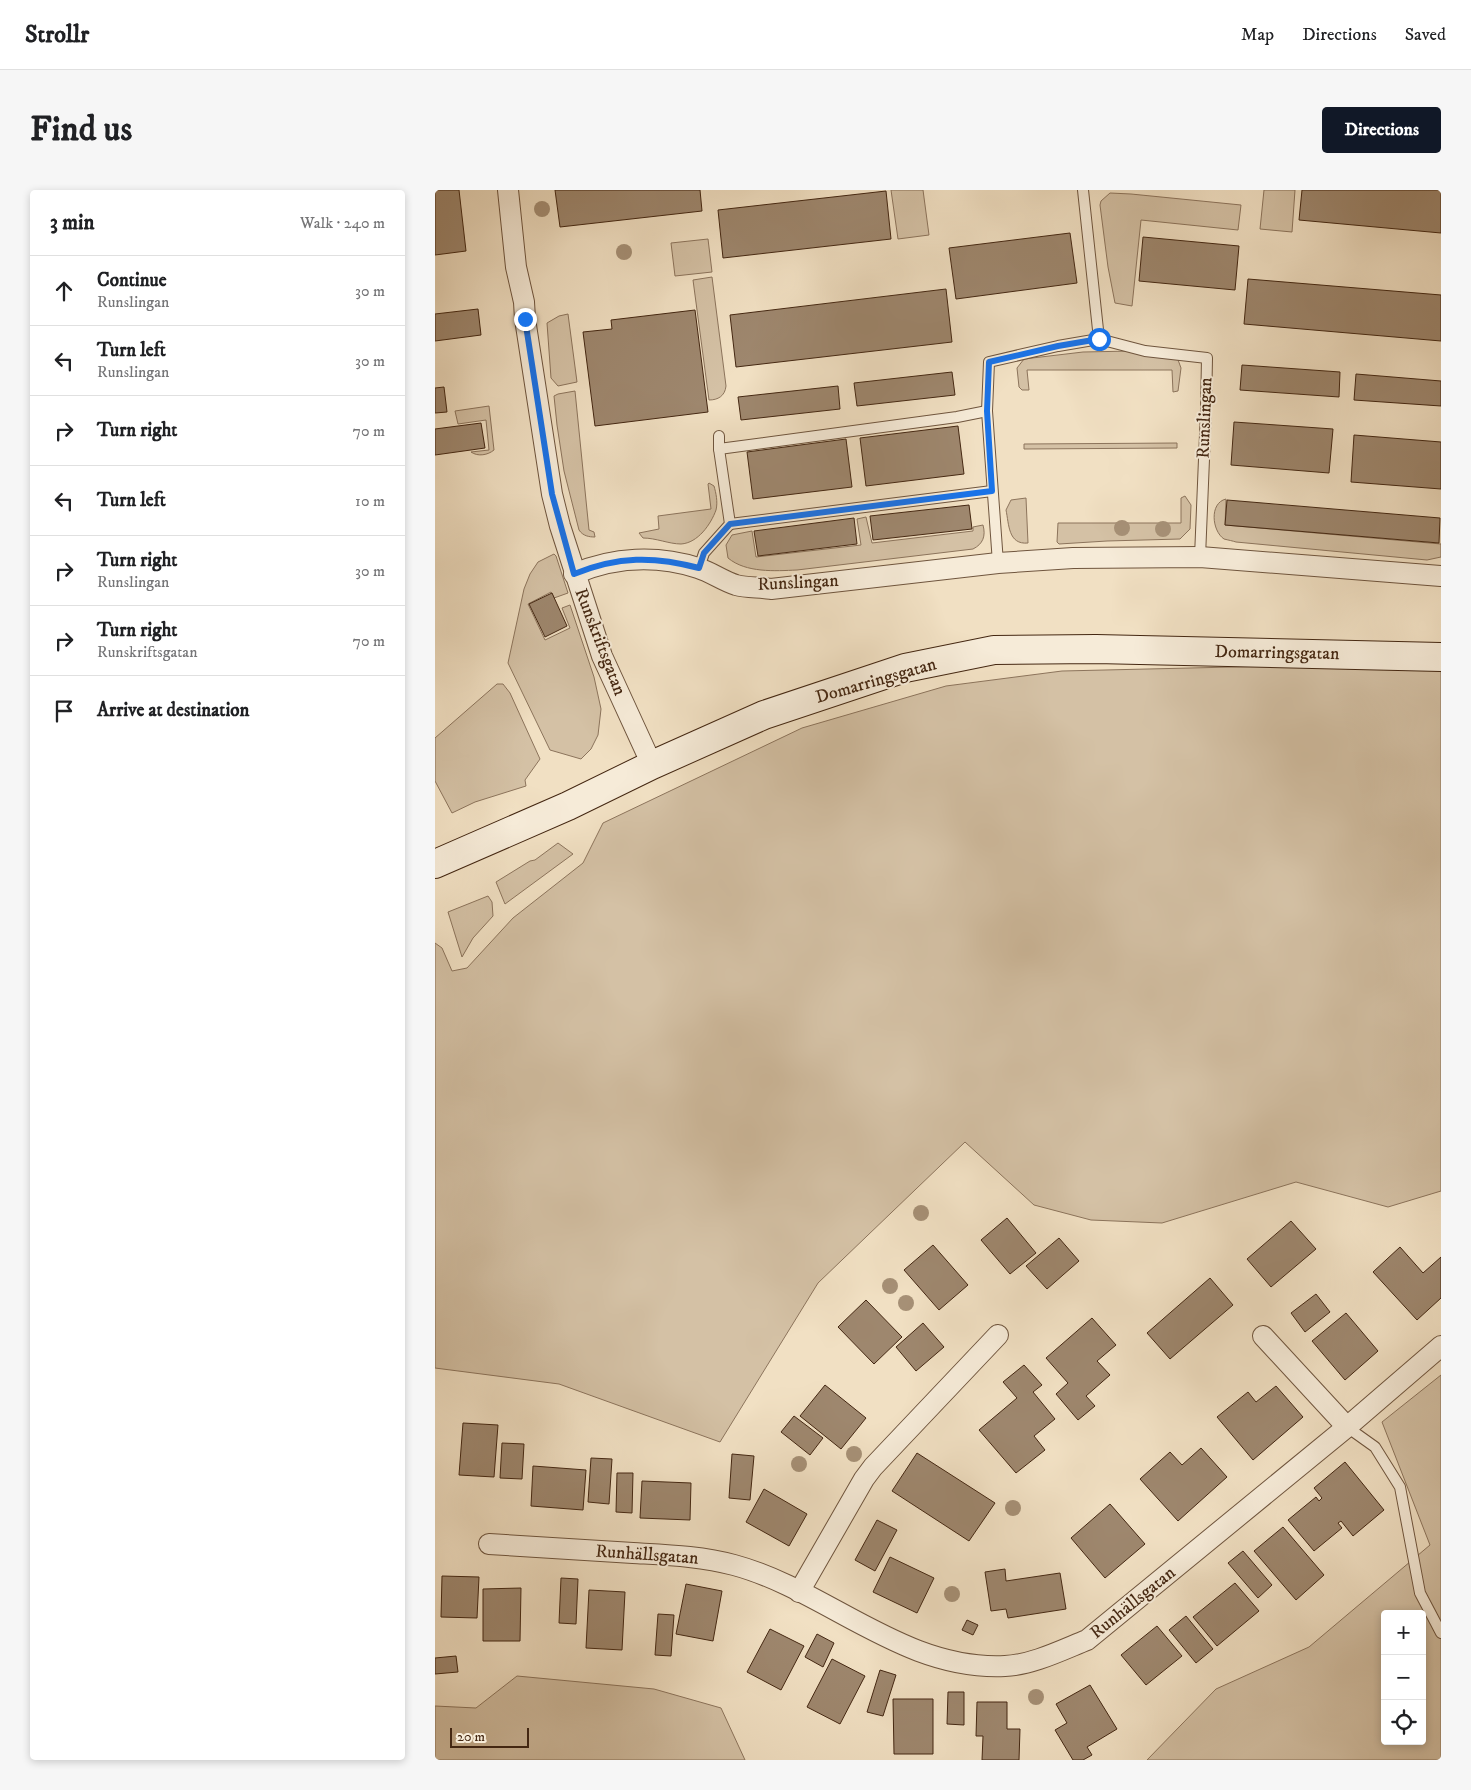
<!DOCTYPE html>
<meta charset="utf-8">
<style>
:root{--surface:#fff;--page:#f6f6f6;--text:#202124;--muted:#757577;--line:#e0e0e0;--accent:#111827}
body{margin:0;font-family:"IM FELL DW Pica",serif;background:var(--page);color:var(--text)}
.controls{position:absolute;right:15px;bottom:15px;display:grid;overflow:hidden;border-radius:5px;box-shadow:0 2px 8px #0003}
.controls button{width:45px;height:45px;display:grid;place-items:center;padding:0;border:0;border-bottom:1px solid var(--line);background:var(--surface);color:var(--text);font:25px sans-serif}
.scale{position:absolute;left:15px;bottom:12px;width:79px;box-sizing:border-box;padding-left:5px;border:2px solid #442712;border-top:0;font-size:14px;line-height:18px;white-space:nowrap;color:#442712;-webkit-text-stroke:4px #f6ebd8;paint-order:stroke}
.stop{position:absolute;width:15px;height:15px;margin:-11px;border:4px solid #1a73e8;border-radius:50%;background:#fff}
.stop.end{background:#1a73e8;border-color:#fff;box-shadow:0 1px 5px #0008}
.list{margin:0;padding:0;list-style:none}
h2{display:flex;justify-content:space-between;align-items:center;height:65px;margin:0;padding:0 20px;font-size:21px}
h2 small{font-size:16px;font-weight:400;color:var(--muted)}
.list li{display:grid;grid-template-columns:32px 1fr auto;gap:15px;align-items:center;box-sizing:border-box;height:70px;padding:0 20px;border-top:1px solid var(--line)}
.list b{display:block;font-size:19px;white-space:nowrap}
.list p{margin:0;font-size:16px;white-space:nowrap;color:var(--muted)}
.list em{font-size:16px;font-style:normal;color:var(--muted)}
.icon{flex:none;width:28px;height:28px;fill:none;stroke:currentColor;stroke-width:2;stroke-linecap:round;stroke-linejoin:round}
.map{position:relative;flex:none;width:1006px;height:1570px;overflow:hidden;border-radius:5px}
header{display:flex;align-items:center;gap:30px;box-sizing:border-box;height:70px;padding:0 25px;background:var(--surface);border-bottom:1px solid var(--line)}
header strong{font-size:24px}
nav{display:flex;gap:28px;margin-inline-start:auto;font-size:18px}
.intro{display:flex;align-items:center;justify-content:space-between;box-sizing:border-box;height:120px;padding:0 30px}
h1{margin:0;font-size:35px}
.button{padding:12px 22px;border-radius:5px;background:var(--accent);color:#fff;font-size:18px;font-weight:700}
main{display:flex;gap:30px;padding:0 30px}
aside{flex:1;background:var(--surface);border-radius:5px;box-shadow:0 2px 8px #0003}
.map>svg:first-child{display:block}
</style>
<header>
<strong>Strollr</strong>
<nav><a>Map</a><a>Directions</a><a>Saved</a></nav>
</header>
<div class="intro"><h1>Find us</h1><a class="button">Directions</a></div>
<main>
<aside>
<h2>3 min<small>Walk · 240 m</small></h2>
<ul class="list">
<li><svg class="icon" aria-label="ahead" viewBox="0 0 24 24"><path d="M12 20V5M6 11l6-6 6 6"/></svg><div><b>Continue</b><p>Runslingan</p></div><em>30 m</em></li>
<li><svg class="icon" aria-label="left" viewBox="0 0 24 24"><path d="M17 20v-9H6M10 6l-5 5 5 5"/></svg><div><b>Turn left</b><p>Runslingan</p></div><em>30 m</em></li>
<li><svg class="icon" aria-label="right" viewBox="0 0 24 24"><path d="M7 20v-9h11M14 6l5 5-5 5"/></svg><div><b>Turn right</b></div><em>70 m</em></li>
<li><svg class="icon" aria-label="left" viewBox="0 0 24 24"><path d="M17 20v-9H6M10 6l-5 5 5 5"/></svg><div><b>Turn left</b></div><em>10 m</em></li>
<li><svg class="icon" aria-label="right" viewBox="0 0 24 24"><path d="M7 20v-9h11M14 6l5 5-5 5"/></svg><div><b>Turn right</b><p>Runslingan</p></div><em>30 m</em></li>
<li><svg class="icon" aria-label="right" viewBox="0 0 24 24"><path d="M7 20v-9h11M14 6l5 5-5 5"/></svg><div><b>Turn right</b><p>Runskriftsgatan</p></div><em>70 m</em></li>
<li><svg class="icon" aria-label="arrive" viewBox="0 0 24 24"><path d="M6 21V4h12l-3 4 3 4H6"/></svg><div><b>Arrive at destination</b></div></li>
</ul>
</aside>
<div class="map">
<svg width="1006" height="1570" viewBox="0 0 1006 1570">
<rect width="100%" height="100%" fill="#f1e0c3"/>
<filter id="stains"><feTurbulence type="fractalNoise" baseFrequency=".004" numOctaves="4"/><feColorMatrix values="0 0 0 0 .2 0 0 0 0 .09 0 0 0 0 .02 0 0 0 .5 -.17"/></filter>
<radialGradient id="worn" r=".72"><stop offset=".6" stop-color="#630" stop-opacity="0"/><stop offset="1" stop-color="#630" stop-opacity=".3"/></radialGradient>
<!-- green -->
<g fill="#d4c1a5" stroke="#8c745c" fill-rule="evenodd">
<polygon points="456,0 488,0 494,45 463,49"/>
<polygon points="829,0 860,0 857,42 825,39"/>
<polygon points="675,3 696,4 806,15 803,40 706,30 697,116 680,113 673,77 665,15 666,11"/>
<polygon points="273,49 277,82 240,86 236,53"/>
<path d="M277,87L291,196C290,206 283,210 274,210L258,90Z"/>
<polygon points="133,124 142,192 123,196 116,188 112,133 124,126"/>
<polygon points="698,161 742,167 746,178 743,201 738,202 737,180 592,180 594,200 587,200 584,197 582,178 589,169 648,162"/>
<path d="M140,201L154,340L159,342L160,347C154,347 148,346 144,340L129,281L122,235L119,206L123,204Z"/>
<path d="M54,216L59,260C53,265 43,267 36,262L54,260L51,230L23,234L20,221Z"/>
<polygon points="742,253 742,258 589,259 589,254"/>
<path d="M274,293L279,296C281,303 283,312 281,320C276,334 263,353 246,354C234,354 221,348 208,348L204,343L224,339L223,326L276,319L273,294Z"/>
<polygon points="750,306 756,315 755,339 745,349 672,351 624,354 622,352 623,333 746,333 746,308"/>
<path d="M591,308L593,353C573,355 574,334 571,320L576,310Z"/>
<path d="M791,309L790,335L1006,354V367L992,370L801,352C798,351 793,350 789,349C777,341 774,313 791,309Z"/>
<path d="M431,327L437,353L538,341V337L548,335C551,346 548,354 538,359L362,380C340,381 311,383 293,368L291,355L297,345L317,341L321,367L426,355L422,329Z"/>
<polygon points="119,364 121,366 133,403 119,408 116,402 93,414 110,450 135,438 127,418 135,415 159,487 166,519 163,545 156,559 146,569 115,560 73,473 89,399 95,384 103,372"/>
<polygon points="841,476 1006,479 1006,1001 953,1017 861,992 727,1033 656,1030 599,1015 530,952 383,1093 285,1252 124,1194 0,1178 0,753 7,758 17,781 32,778 78,728 148,673 168,633 367,538 511,496 627,481"/>
<polygon points="62,494 68,494 75,503 105,569 90,590 91,596 40,612 17,623 0,591 0,548"/>
<polygon points="123,653 138,664 70,714 61,692 95,671 100,670"/>
<polygon points="53,706 57,712 58,726 38,748 27,767 13,722"/>
<path d="M1006,1185V1570H712L781,1499L874,1457L995,1355L947,1232ZM950,1424H987V1551H950Z"/>
<polygon points="82,1486 219,1499 286,1518 310,1570 0,1570 0,1516 41,1518"/>
</g>
<!-- building -->
<g fill="#9e876e" stroke="#442712">
<polygon points="0,0 24,0 31,61 0,65"/>
<polygon points="120,0 265,0 267,21 125,37"/>
<polygon points="867,0 1006,0 1006,43 864,30"/>
<polygon points="451,1 456,49 288,68 283,20"/>
<polygon points="635,43 642,93 521,109 514,58"/>
<polygon points="708,47 804,56 800,100 704,91"/>
<polygon points="813,89 1006,105 1006,151 809,134"/>
<polygon points="511,99 517,152 301,177 295,125"/>
<polygon points="43,119 46,145 0,151 0,124"/>
<polygon points="260,120 273,222 160,236 148,142 177,139 176,130"/>
<polygon points="807,175 905,182 904,207 805,200"/>
<polygon points="517,182 520,205 422,216 419,193"/>
<polygon points="921,184 1006,191 1006,216 919,210"/>
<polygon points="403,196 405,219 306,230 303,207"/>
<polygon points="9,197 12,222 0,223 0,198"/>
<polygon points="799,232 898,239 894,283 796,275"/>
<polygon points="46,233 50,258 0,265 0,239"/>
<polygon points="523,236 529,284 431,296 425,248"/>
<polygon points="919,245 1006,252 1006,299 916,292"/>
<polygon points="411,249 417,297 318,309 312,262"/>
<polygon points="792,310 1005,328 1004,353 790,335"/>
<polygon points="534,315 537,339 438,350 435,326"/>
<polygon points="419,328 422,354 323,366 319,341"/>
<polygon points="117,403 132,436 110,447 94,414"/>
<polygon points="572,1028 601,1063 575,1084 546,1050"/>
<polygon points="856,1031 881,1059 836,1097 812,1069"/>
<polygon points="624,1048 644,1071 612,1099 591,1076"/>
<polygon points="498,1055 533,1095 504,1120 469,1080"/>
<polygon points="965,1057 988,1083 1006,1067 1006,1108 982,1130 938,1082"/>
<polygon points="775,1088 798,1115 735,1169 712,1143"/>
<polygon points="881,1104 895,1122 870,1142 856,1123"/>
<polygon points="431,1110 467,1147 439,1174 403,1137"/>
<polygon points="911,1123 943,1161 910,1190 877,1151"/>
<polygon points="657,1128 681,1155 662,1171 675,1185 651,1206 660,1216 643,1230 621,1204 633,1193 611,1168"/>
<polygon points="488,1133 509,1157 481,1181 461,1157"/>
<polygon points="589,1175 607,1195 598,1202 620,1229 599,1246 610,1260 581,1283 544,1240 582,1208 568,1192"/>
<polygon points="390,1195 431,1228 406,1259 365,1226"/>
<polygon points="841,1196 868,1227 818,1270 782,1227 813,1202 821,1212"/>
<polygon points="359,1226 388,1248 375,1265 346,1242"/>
<polygon points="28,1233 63,1235 59,1287 24,1285"/>
<polygon points="67,1253 89,1254 87,1289 65,1288"/>
<polygon points="766,1258 792,1287 743,1331 705,1289 735,1262 747,1275"/>
<polygon points="482,1263 560,1313 534,1351 457,1301"/>
<polygon points="297,1264 319,1266 315,1310 294,1308"/>
<polygon points="156,1268 177,1269 174,1314 153,1312"/>
<polygon points="910,1272 949,1320 918,1346 906,1331 903,1333 907,1338 879,1361 853,1330 881,1307 884,1311 887,1308 879,1298"/>
<polygon points="98,1276 151,1280 148,1320 96,1316"/>
<polygon points="182,1283 198,1283 197,1323 181,1322"/>
<polygon points="207,1291 256,1293 255,1330 205,1328"/>
<polygon points="329,1299 372,1324 354,1356 311,1332"/>
<polygon points="675,1314 710,1354 670,1388 636,1348"/>
<polygon points="442,1330 462,1340 440,1381 420,1370"/>
<polygon points="848,1337 889,1385 861,1410 819,1361"/>
<polygon points="808,1361 837,1395 823,1408 793,1373"/>
<polygon points="455,1367 499,1388 482,1423 438,1402"/>
<polygon points="570,1379 571,1391 625,1383 631,1419 573,1428 571,1419 556,1421 550,1382"/>
<polygon points="7,1386 44,1387 42,1428 6,1427"/>
<polygon points="126,1388 143,1389 141,1434 124,1433"/>
<polygon points="800,1393 824,1421 782,1456 758,1427"/>
<polygon points="251,1394 287,1401 278,1451 241,1444"/>
<polygon points="86,1398 85,1451 48,1451 48,1399"/>
<polygon points="154,1400 190,1402 187,1460 151,1458"/>
<polygon points="223,1424 239,1425 236,1466 220,1465"/>
<polygon points="751,1426 778,1459 761,1473 734,1440"/>
<polygon points="532,1430 543,1435 538,1445 527,1440"/>
<polygon points="722,1436 747,1466 711,1495 686,1465"/>
<polygon points="335,1439 369,1456 346,1500 312,1482"/>
<polygon points="382,1444 399,1453 388,1477 370,1467"/>
<polygon points="21,1466 23,1482 0,1484 0,1468"/>
<polygon points="397,1469 430,1486 405,1534 372,1517"/>
<polygon points="445,1480 461,1485 448,1526 432,1522"/>
<polygon points="655,1495 682,1539 652,1557 657,1565 648,1570 638,1570 620,1540 632,1533 621,1514"/>
<polygon points="513,1502 529,1502 529,1535 512,1534"/>
<polygon points="458,1509 498,1509 498,1564 459,1564"/>
<polygon points="542,1512 572,1512 572,1539 585,1539 584,1570 547,1570 548,1546 541,1546"/>
</g>
<g fill="none" stroke-linecap="round" stroke-linejoin="round">
<defs>
<g id="lane">
<polyline points="648,0 664,149 710,161 772,168 771,220 765,367"/>
<polyline points="284,259 522,227 552,221"/>
<polyline points="295,334 557,301"/>
<polyline points="563,373 552,221 554,172 623,156 664,149"/>
<polyline points="264,378 269,363 295,334 284,259 284,246"/>
<polyline points="912,1237 940,1257 965,1297 985,1403 1006,1443"/>
</g>
<g id="street">
<polyline points="73,0 81,77 89,112 90,129 117,304 125,336 167,466 217,575"/>
<path d="M139,384C179,367 222,365 263,378C276,382 288,391 301,395C312,398 325,397 336,399L563,373L638,368L765,367L1006,386"/>
<polyline points="828,1146 912,1237"/>
<path d="M54,1354C102,1357 150,1360 198,1363C232,1365 266,1366 299,1375C392,1400 468,1481 570,1476C597,1475 627,1460 652,1450L912,1237L1006,1156"/>
<polyline points="364,1402 429,1289 438,1277 563,1145"/>
</g>
<polyline id="secondary" points="0,674 133,616 217,575 329,525 470,478 559,460 661,459 1006,467"/>
</defs>
<!-- lane casing -->
<use href="#lane" stroke="#6f553e" stroke-width="12"/>
<!-- street casing -->
<use href="#street" stroke="#6f553e" stroke-width="22"/>
<!-- secondary casing -->
<use href="#secondary" stroke="#442712" stroke-width="30"/>
<!-- lane -->
<use href="#lane" stroke="#f6ebd8" stroke-width="10"/>
<!-- street -->
<use href="#street" stroke="#f6ebd8" stroke-width="20"/>
<!-- secondary -->
<use href="#secondary" stroke="#f6ebd8" stroke-width="28"/>
</g>
<!-- trees -->
<g fill="#a69076">
<circle cx="107" cy="19" r="8"/>
<circle cx="189" cy="62" r="8"/>
<circle cx="687" cy="338" r="8"/>
<circle cx="728" cy="339" r="8"/>
<circle cx="486" cy="1023" r="8"/>
<circle cx="455" cy="1096" r="8"/>
<circle cx="471" cy="1113" r="8"/>
<circle cx="419" cy="1264" r="8"/>
<circle cx="364" cy="1274" r="8"/>
<circle cx="578" cy="1318" r="8"/>
<circle cx="517" cy="1404" r="8"/>
<circle cx="601" cy="1507" r="8"/>
</g>
<g fill="none" stroke-linecap="round" stroke-linejoin="round">
<!-- route -->
<path stroke="#1a73e8" stroke-width="6" d="M90,129L117,304L139,384C183,366 219,366 264,378L269,363L295,334L557,301L552,221L554,172L623,156L664,149"/>
</g>
<g text-anchor="middle" dominant-baseline="central" stroke-width="4" stroke-linejoin="round" paint-order="stroke">
<!-- street labels -->
<g font-size="18" fill="#442712" stroke="#f6ebd8">
<text transform="translate(770 228) rotate(-88)">Runslingan</text>
<text transform="translate(363 393) rotate(-3)">Runslingan</text>
<text transform="translate(165 452) rotate(69)">Runskriftsgatan</text>
<text transform="translate(842 463) rotate(1)">Domarringsgatan</text>
<text transform="translate(441 491) rotate(-16)">Domarringsgatan</text>
<text transform="translate(212 1365) rotate(4)">Runhällsgatan</text>
<text transform="translate(698 1413) rotate(-39)">Runhällsgatan</text>
</g>
</g>
<rect width="100%" height="100%" filter="url(#stains)"/>
<rect width="100%" height="100%" fill="url(#worn)"/>
</svg>
<div class="controls">
<button>+</button>
<button>−</button>
<button><svg class="icon" aria-label="locate" viewBox="0 0 24 24"><circle cx="12" cy="12" r="6"/><path d="M12 2v4M12 18v4M2 12h4M18 12h4"/></svg></button>
</div>
<div class="scale">20 m</div>
<div class="stop" style="left:664px;top:149px"></div>
<div class="stop end" style="left:90px;top:129px"></div>
</div>
</main>
